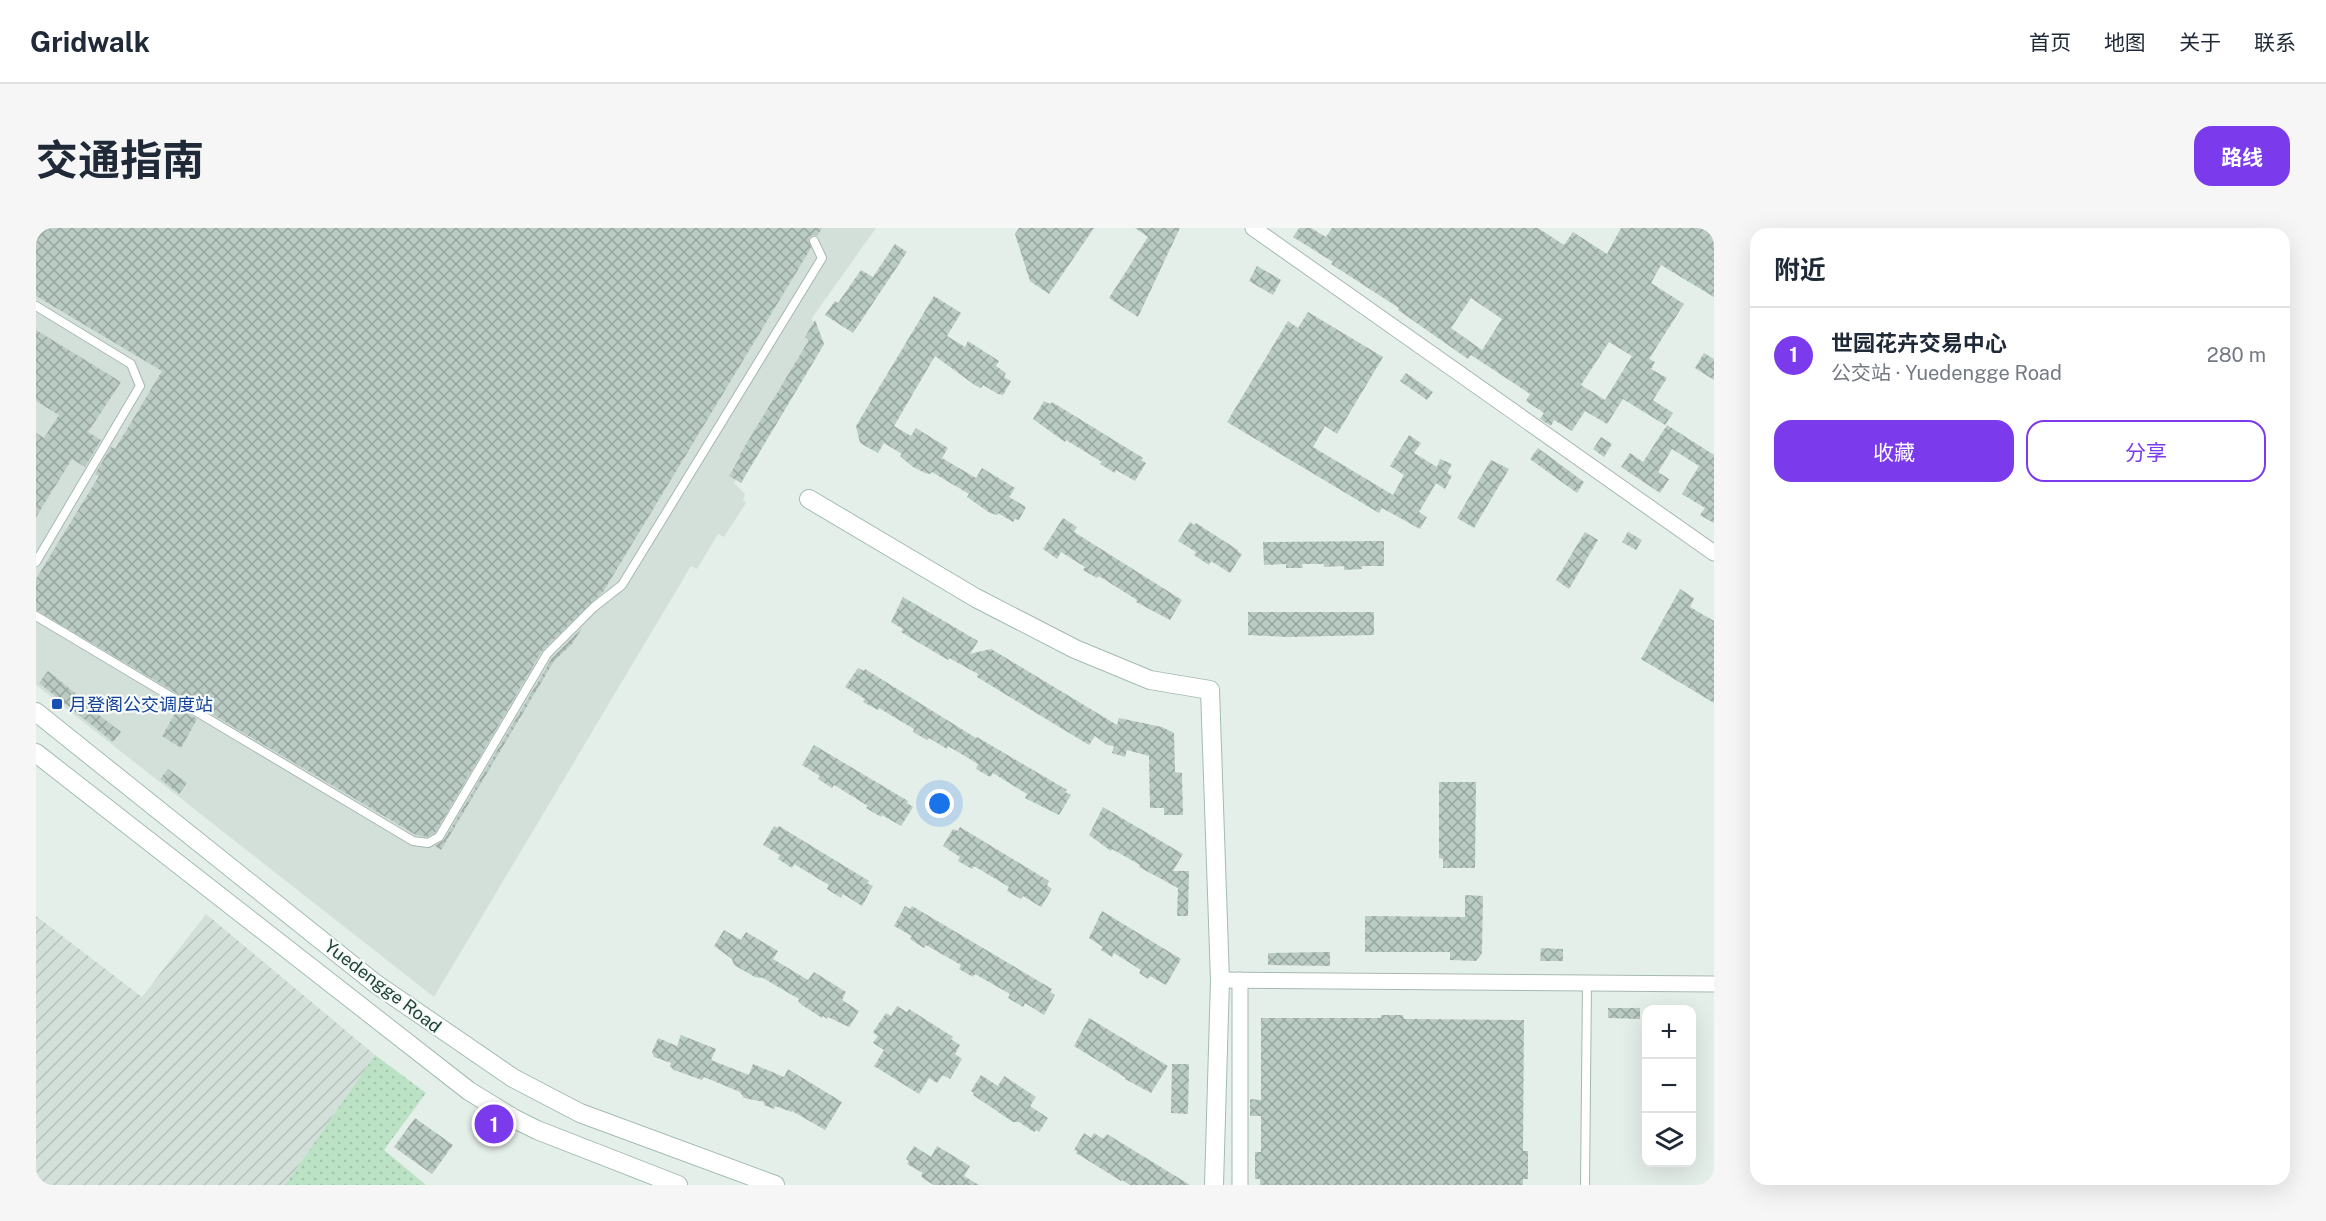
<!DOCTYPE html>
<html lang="zh">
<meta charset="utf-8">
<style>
:root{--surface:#fff;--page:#f6f6f7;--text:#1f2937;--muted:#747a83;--line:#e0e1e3;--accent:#7c3aed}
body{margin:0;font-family:"Public Sans","Noto Sans SC",sans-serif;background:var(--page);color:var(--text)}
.controls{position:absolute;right:18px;bottom:18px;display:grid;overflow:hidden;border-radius:12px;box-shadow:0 6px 24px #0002}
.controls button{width:54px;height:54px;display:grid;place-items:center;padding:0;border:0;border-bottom:2px solid var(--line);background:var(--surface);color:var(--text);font:30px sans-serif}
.you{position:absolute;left:904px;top:576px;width:21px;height:21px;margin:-15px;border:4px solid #fff;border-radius:50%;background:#1a73e8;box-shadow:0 0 0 9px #1a73e833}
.badge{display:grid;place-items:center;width:39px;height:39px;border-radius:50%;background:var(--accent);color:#fff;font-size:20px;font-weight:700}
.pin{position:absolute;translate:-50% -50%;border:3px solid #fff;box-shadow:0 2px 6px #0006}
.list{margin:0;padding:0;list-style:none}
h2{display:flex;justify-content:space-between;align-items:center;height:78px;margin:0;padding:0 24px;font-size:26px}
h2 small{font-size:20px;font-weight:400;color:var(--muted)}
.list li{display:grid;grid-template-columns:39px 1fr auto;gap:18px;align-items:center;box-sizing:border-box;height:96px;padding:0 24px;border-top:2px solid var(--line)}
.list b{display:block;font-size:22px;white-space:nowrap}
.list p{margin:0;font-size:20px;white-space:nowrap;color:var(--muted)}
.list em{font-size:20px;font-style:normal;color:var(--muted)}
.actions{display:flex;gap:12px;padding:18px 24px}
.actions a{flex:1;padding:14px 0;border:2px solid var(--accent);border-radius:18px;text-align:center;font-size:21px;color:var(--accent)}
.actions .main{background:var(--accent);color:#fff}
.icon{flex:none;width:33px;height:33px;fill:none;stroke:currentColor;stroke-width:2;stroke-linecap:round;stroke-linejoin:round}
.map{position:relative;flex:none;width:1678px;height:957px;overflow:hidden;border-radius:18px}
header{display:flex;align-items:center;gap:36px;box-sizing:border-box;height:84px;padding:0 30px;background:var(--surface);border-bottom:2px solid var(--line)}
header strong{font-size:28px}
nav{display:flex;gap:33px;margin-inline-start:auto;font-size:21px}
.intro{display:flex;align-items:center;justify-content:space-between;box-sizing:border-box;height:144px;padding:0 36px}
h1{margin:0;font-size:42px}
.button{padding:15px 27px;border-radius:18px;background:var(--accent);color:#fff;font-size:21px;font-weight:700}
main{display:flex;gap:36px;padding:0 36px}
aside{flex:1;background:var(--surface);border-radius:18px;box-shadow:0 6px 24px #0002}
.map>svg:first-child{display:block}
</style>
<header>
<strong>Gridwalk</strong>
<nav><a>首页</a><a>地图</a><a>关于</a><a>联系</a></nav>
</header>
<div class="intro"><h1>交通指南</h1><a class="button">路线</a></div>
<main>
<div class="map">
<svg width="1678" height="957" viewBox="0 0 1678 957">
<defs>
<pattern id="industrial-furrows" width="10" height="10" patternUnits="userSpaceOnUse" patternTransform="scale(1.5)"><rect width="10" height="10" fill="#d3e0d9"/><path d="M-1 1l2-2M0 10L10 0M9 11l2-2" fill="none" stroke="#b5c1bb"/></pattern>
<pattern id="green-dots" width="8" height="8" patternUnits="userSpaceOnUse" patternTransform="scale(1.5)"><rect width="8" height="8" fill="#bce2c5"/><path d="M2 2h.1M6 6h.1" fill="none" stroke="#a1c3aa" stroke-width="1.8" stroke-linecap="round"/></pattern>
<pattern id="building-cross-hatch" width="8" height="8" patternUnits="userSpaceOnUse" patternTransform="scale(1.5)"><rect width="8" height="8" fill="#bacbc3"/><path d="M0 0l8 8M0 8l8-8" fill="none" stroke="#97a69f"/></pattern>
</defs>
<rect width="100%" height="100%" fill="#e5efea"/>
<!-- built -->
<polygon fill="#d3e0d9" points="0,0 840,0 776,90 782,117 698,255 709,266 707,272 710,275 688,309 682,306 661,341 655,338 398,769 0,457"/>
<!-- industrial -->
<polygon fill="url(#industrial-furrows)" points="170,686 339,827 249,957 0,957 0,688 106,769"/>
<!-- green -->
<polygon fill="url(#green-dots)" points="339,827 390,865 348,922 390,957 249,957"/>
<!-- building -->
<g fill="url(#building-cross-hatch)" fill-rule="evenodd">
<polygon points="0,0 786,0 781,8 776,7 773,10 775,20 567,364 506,423 399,605 391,609 380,607 0,382 0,351 63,248 59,246 75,219 79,221 126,143 0,68"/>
<polygon points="983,0 1058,0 1013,66 994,53 979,6"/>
<polygon points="1099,0 1144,0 1102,89 1073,70 1112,9"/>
<path d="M1263,0H1275L1290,9L1296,0H1502L1528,17L1537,4L1571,26L1585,0H1678V69L1625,37L1615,55L1648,76L1613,131L1619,134L1615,141L1631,150L1617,172L1637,185L1629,197L1587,171L1571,196L1549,183L1536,203L1518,192L1515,198L1504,191L1508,185L1490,173L1494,166L1435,127L1432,131L1362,82L1363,80L1295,36L1297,34L1257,9ZM1435,70L1466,91L1446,122L1415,100ZM1573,114L1596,128L1569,172L1545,157Z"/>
<polygon points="859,16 871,24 817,105 789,87 799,73 802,75 825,42 837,49"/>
<polygon points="1221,38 1245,52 1237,67 1213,53"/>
<polygon points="898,68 925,85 911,108 929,119 932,113 963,133 960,138 970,145 968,149 975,153 967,167 962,166 947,157 945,160 940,158 899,128 858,198 875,208 880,200 912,220 906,230 940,250 946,240 979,260 973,269 990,279 983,292 979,291 977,294 962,285 961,287 954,285 931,269 933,266 896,244 894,246 889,245 877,239 864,228 866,226 848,215 842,225 824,215 820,198"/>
<polygon points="1272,84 1347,129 1301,206 1289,198 1277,219 1357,267 1368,247 1354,238 1373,207 1385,215 1378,225 1401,239 1404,231 1416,236 1411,245 1416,248 1409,261 1400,255 1383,284 1391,289 1384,301 1346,280 1343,285 1191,194 1252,93 1262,100"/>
<polygon points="779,92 788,116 787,118 705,255 693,248 704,229 703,228 773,112 769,109"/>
<polygon points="0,102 85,154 52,204 65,212 49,239 36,231 0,289 0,205 8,210 23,187 0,173"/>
<polygon points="1668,125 1678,131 1678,152 1659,140"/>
<polygon points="1370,145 1397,164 1391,172 1364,153"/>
<polygon points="1008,173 1014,176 1016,174 1107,230 1105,232 1110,235 1099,253 1080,242 1079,245 1064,236 1066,234 1030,212 1029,214 997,191"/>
<polygon points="1631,197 1678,227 1678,295 1664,287 1669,280 1646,266 1663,238 1636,221 1622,244 1633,251 1624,265 1585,239 1594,225 1607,234"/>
<polygon points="1565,209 1576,216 1568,229 1557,221"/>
<polygon points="1502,220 1548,254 1541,265 1494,231"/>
<polygon points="1455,232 1473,241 1438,300 1421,290"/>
<polygon points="1027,290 1041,299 1038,304 1146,372 1134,392 1100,374 1101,372 1063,348 1061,350 1047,342 1049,339 1025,324 1021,331 1007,321"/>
<polygon points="1154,294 1158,297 1160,295 1202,322 1201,323 1206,326 1194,345 1175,333 1173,337 1158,327 1160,324 1142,313"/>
<polygon points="1549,304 1562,312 1533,361 1520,352"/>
<polygon points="1592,304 1606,312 1600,322 1586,314"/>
<polygon points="1348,313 1348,338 1326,338 1326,341 1308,342 1308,338 1288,339 1288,336 1266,336 1267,340 1250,340 1250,336 1228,337 1227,314"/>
<polygon points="1644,361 1658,370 1654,379 1678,393 1678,475 1605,431"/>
<polygon points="867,369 942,413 934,426 955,421 1081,497 1083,490 1126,499 1138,505 1139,544 1146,545 1147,587 1128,587 1128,580 1114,580 1113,528 1091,522 1089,529 1076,525 1078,518 1071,517 1059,508 1053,517 941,449 942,446 913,430 912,432 865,404 867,401 855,394"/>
<polygon points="1212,384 1338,384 1338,407 1252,409 1212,407"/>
<polygon points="546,400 536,416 518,433 405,622 399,618 408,612 516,430"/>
<polygon points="822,440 828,443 829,441 940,510 941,509 1031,562 1029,564 1035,567 1023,587 989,570 991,566 957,545 954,549 940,541 942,536 912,518 911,521 893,510 891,512 877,504 878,501 843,480 842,482 827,474 829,471 809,459"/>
<polygon points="12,443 55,478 54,480 85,504 77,514 3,455"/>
<polygon points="142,480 161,491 145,520 126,508"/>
<polygon points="778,517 872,573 871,575 877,579 865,598 846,587 845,589 830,580 832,578 798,557 796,560 782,551 784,548 766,537"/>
<polygon points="132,541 151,555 143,566 124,551"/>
<polygon points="1403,554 1440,554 1439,640 1407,640 1407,631 1403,630"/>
<polygon points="1067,579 1147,626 1137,643 1153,643 1152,688 1141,688 1142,660 1103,639 1104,637 1076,621 1075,623 1053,607"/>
<polygon points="738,598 742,600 743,598 833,653 831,655 837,658 826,678 807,666 805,670 791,661 793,657 758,636 756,640 742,631 744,627 727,617"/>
<polygon points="924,599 1013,653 1011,657 1016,661 1005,679 987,668 985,671 971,663 973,659 938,638 936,641 922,633 924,629 907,618 917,601 922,603"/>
<polygon points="1429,667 1447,668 1446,725 1440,733 1414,732 1414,724 1329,724 1329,688 1429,689"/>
<polygon points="869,678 874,681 876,678 1016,761 1014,764 1019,767 1008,787 989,775 987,779 972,770 974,766 939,746 937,749 923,741 925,737 890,717 888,720 874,711 876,708 858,698"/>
<polygon points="1066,683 1145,731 1130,757 1114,748 1112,751 1103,745 1105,742 1078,725 1076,729 1065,722 1067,719 1053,710"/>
<polygon points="688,702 705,712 710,704 742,723 737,731 772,752 778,744 810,764 806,772 823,783 813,799 792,789 791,791 787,788 786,790 766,777 762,773 763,771 725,749 724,750 719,749 698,737 696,731 678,718"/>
<polygon points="1505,720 1527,721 1527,733 1504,733"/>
<polygon points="1294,724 1294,738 1232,737 1232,725"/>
<polygon points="861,778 871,784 873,781 917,809 915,811 924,817 919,826 926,831 914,851 907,847 901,855 893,850 883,866 838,838 848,822 837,815 842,808 837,804 850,785 855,788"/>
<polygon points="1572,780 1604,780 1604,791 1572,790"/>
<polygon points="1345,787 1367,787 1368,791 1488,792 1487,923 1492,923 1492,951 1487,951 1487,957 1224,957 1224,951 1219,951 1219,924 1225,924 1225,888 1214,888 1214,871 1225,872 1225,790 1345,790"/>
<polygon points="1053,790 1132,838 1115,865 1089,851 1090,850 1038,818"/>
<polygon points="645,807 680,821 675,832 713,847 717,836 748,849 752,841 806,874 789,902 756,883 756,884 739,878 738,881 728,877 728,874 708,870 704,864 668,849 666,852 638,842 634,838 635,835 618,829 616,824 622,810 641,818"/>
<polygon points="1136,836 1153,836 1152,886 1135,885"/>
<polygon points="945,847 962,858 968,848 1000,869 994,878 1012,890 1003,904 1000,902 998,904 983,894 977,894 937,867 938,865 935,863"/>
<polygon points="379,890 417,917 396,946 358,919"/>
<polygon points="1048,905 1055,910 1058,905 1067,911 1071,906 1154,957 1094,957 1086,952 1085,953 1040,925 1041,923 1038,922"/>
<polygon points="878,918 895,929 901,918 934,938 928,948 943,957 898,957 889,952 885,948 887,945 871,936 873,933 870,931"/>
</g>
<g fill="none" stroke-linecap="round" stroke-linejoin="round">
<defs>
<g id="lane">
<polyline points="0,78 95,136 104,158 0,334"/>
<polyline points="0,388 377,613 392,615 403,609 511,426 558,379 586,357 786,30 778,13"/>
<polyline points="1549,957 1551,755"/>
</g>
<g id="street">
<polyline points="1217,0 1678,325"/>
<polyline points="1184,752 1678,756"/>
<polyline points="1204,957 1204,752"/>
</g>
<g id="secondary">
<polyline points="773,271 940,370 1039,421 1114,452 1174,462 1184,752 1178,957"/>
<polyline points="0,484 340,756 477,850 544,885 739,957"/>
<polyline points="0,525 433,863 477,890 501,902 642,957"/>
</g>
</defs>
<!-- lane casing -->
<use href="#lane" stroke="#a6b8b2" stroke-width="10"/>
<!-- street casing -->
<use href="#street" stroke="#a6b8b2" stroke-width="17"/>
<!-- secondary casing -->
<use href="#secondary" stroke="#a2bcb2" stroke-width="20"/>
<!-- lane -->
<use href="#lane" stroke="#fff" stroke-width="8"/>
<!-- street -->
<use href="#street" stroke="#fff" stroke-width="15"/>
<!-- secondary -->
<use href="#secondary" stroke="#fff" stroke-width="18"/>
</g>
<!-- markers -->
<rect fill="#1a4fb4" stroke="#f6fbf9" stroke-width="2" x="15" y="470" width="12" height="12" rx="3"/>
<g text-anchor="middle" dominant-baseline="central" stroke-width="4.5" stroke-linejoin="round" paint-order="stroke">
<!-- transit labels -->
<g font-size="18" fill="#164399" stroke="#f6fbf9" text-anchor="start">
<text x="33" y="476">月登阁公交调度站</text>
</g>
<!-- street labels -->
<g font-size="18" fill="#21443a" stroke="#f6fbf9">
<text transform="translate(347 758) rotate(37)">Yuedengge Road</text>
</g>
</g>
</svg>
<div class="controls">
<button>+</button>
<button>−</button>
<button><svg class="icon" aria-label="layers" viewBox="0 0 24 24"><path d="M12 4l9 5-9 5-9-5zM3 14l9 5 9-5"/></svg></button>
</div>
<div class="you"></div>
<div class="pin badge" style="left:458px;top:896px">1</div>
</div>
<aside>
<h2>附近<small></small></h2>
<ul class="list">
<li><span class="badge">1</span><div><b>世园花卉交易中心</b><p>公交站 · Yuedengge Road</p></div><em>280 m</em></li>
</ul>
<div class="actions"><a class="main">收藏</a><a>分享</a></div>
</aside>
</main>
